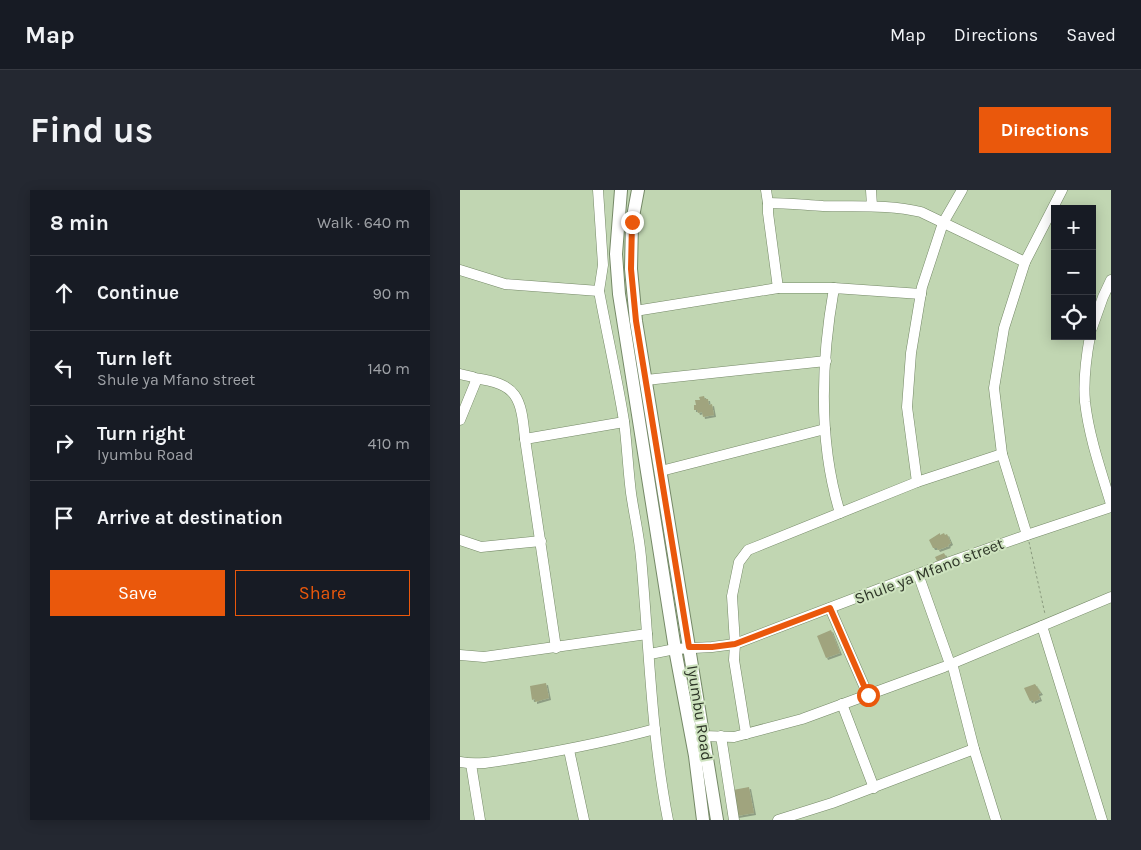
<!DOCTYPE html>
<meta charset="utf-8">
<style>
:root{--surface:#171b24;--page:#242831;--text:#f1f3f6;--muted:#9ea1a6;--line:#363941;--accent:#ea580c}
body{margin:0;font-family:Karla,sans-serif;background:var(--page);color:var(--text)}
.controls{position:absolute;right:15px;top:15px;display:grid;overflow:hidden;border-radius:0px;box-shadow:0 2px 12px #0003}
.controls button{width:45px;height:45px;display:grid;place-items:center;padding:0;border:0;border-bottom:1px solid var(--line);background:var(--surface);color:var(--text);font:25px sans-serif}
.stop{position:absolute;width:15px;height:15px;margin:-11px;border:4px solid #ea580c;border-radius:50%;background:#fff}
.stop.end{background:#ea580c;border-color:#fff;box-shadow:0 1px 5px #0008}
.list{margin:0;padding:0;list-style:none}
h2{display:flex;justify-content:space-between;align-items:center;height:65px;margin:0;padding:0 20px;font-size:21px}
h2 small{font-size:16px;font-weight:400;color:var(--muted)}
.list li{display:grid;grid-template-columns:32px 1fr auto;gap:15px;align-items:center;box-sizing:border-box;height:75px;padding:0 20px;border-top:1px solid var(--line)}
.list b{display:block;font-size:19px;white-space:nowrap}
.list p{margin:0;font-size:16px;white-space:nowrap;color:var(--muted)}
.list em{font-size:16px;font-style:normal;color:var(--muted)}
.actions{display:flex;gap:10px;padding:15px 20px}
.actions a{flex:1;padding:11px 0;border:1px solid var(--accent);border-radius:0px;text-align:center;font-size:18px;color:var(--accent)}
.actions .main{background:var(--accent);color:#fff}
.icon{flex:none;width:28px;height:28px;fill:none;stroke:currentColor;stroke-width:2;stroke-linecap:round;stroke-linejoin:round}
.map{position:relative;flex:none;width:651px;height:630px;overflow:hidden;border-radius:0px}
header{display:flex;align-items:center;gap:30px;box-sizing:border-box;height:70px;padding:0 25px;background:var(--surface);border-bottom:1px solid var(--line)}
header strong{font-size:24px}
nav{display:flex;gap:28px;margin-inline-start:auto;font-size:18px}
.intro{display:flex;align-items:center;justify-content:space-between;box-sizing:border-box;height:120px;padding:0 30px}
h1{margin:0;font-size:35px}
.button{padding:12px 22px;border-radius:0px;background:var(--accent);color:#fff;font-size:18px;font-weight:700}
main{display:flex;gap:30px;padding:0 30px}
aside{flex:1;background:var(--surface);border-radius:0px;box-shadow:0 2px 12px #0003}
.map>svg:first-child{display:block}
</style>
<header>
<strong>Map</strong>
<nav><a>Map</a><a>Directions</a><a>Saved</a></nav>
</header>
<div class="intro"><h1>Find us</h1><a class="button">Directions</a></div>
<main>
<aside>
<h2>8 min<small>Walk · 640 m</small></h2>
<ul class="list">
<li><svg class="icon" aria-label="ahead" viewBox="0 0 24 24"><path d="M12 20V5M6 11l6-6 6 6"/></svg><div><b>Continue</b></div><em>90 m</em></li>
<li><svg class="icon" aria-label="left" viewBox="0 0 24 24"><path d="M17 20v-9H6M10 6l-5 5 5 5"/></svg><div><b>Turn left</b><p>Shule ya Mfano street</p></div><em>140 m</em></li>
<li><svg class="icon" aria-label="right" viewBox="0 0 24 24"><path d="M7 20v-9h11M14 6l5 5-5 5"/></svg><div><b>Turn right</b><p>Iyumbu Road</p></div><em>410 m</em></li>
<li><svg class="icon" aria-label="arrive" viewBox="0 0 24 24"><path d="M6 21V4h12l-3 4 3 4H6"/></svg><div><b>Arrive at destination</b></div></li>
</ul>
<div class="actions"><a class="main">Save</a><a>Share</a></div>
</aside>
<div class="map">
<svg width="651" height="630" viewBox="0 0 651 630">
<defs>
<filter id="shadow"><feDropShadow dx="2" dy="2" stdDeviation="0" flood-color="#0004"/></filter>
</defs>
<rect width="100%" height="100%" fill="#c1d6b2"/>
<!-- building -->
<g fill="#a0a47e" filter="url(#shadow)">
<polygon points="244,206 245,209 248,209 249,215 252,214 254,225 243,227 242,222 238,223 237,220 234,220 234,215 236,215 235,210 240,210 239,207"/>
<polygon points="480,343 480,345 484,343 485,345 487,344 491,353 488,355 489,356 478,360 477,358 473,358 469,350"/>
<polygon points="484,363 486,367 477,371 475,367"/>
<polygon points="371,440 380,463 366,468 357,446"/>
<polygon points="86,493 89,508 75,512 75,509 72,510 70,496"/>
<polygon points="575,494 581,503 578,504 580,509 573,512 573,510 570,511 564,498"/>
<polygon points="289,597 294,623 277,626 273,600"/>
</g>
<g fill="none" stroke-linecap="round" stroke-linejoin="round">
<defs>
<g id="minor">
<polyline points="138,0 143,75 139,101"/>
<polyline points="306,0 308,13"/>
<polyline points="411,0 412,16"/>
<path d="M0,80L45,94L139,101C147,144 157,188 164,231C167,255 168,279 171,303C174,324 179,345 181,367C189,454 191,543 208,630"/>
<path d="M318,98L308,23V13C326,13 345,15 363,16C395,17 429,14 461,22L565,72"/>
<polyline points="175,121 318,98 374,98"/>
<polyline points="632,138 643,107 651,90"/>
<path d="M630,146C626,168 623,190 625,212C629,247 641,281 651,314"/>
<polyline points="0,184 13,187 16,191 0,230"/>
<path d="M14,188C58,194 61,207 65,249"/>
<polyline points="186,190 366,171"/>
<polyline points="201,281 365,239"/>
<polyline points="457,292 447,217 451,163 462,97 483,33 502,0"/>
<path d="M380,323C358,251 361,172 374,98L461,104"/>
<polyline points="567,345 542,264 534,198 544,138 565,72 602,0"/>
<polyline points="0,350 21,357 81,351"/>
<polyline points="458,384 490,474"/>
<polyline points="370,418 408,505"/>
<polyline points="582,436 642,630"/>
<polyline points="96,458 65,249 164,232"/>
<polyline points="190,464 215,459 252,457 275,454 490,372 567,345 651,317"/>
<polyline points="0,465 24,467 187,444"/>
<polyline points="492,473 514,559 536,630"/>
<polyline points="382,514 414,598"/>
<polyline points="286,544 274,470 275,454 272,406 279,372 288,360 457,292 542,264"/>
<polyline points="243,546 274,547 342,529 484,477 651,407"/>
<polyline points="261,546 274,630"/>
<polyline points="109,560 124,630"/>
<path d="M0,572C21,576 43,570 64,567C110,559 151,551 195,539"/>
<polyline points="11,574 20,630"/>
<polyline points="318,630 372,613 514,559"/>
</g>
<g id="major">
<polyline points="161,0 156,64 159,104 215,459 235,566 243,630"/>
<polyline points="178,0 172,32 171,79 176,131 257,630"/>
</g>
</defs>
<!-- minor casing -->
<use href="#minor" stroke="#758967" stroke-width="11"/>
<!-- major casing -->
<use href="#major" stroke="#758967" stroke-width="14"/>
<!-- path -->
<polyline stroke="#89997d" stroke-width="1" stroke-dasharray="2.5 2.5" stroke-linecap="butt" points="569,352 585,424"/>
<!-- minor -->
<use href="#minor" stroke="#fff" stroke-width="10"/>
<!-- major -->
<use href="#major" stroke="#fff" stroke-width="12"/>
</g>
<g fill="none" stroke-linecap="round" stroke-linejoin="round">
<!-- route -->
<polyline stroke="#ea580c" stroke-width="6" points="172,32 171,79 176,131 229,457 252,457 275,454 370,418 408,505"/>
</g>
<g text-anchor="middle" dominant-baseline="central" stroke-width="4" stroke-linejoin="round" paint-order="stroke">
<!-- street labels -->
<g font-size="16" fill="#2d3527" stroke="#cee3bf">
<text transform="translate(469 381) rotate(-21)">Shule ya Mfano street</text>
<text transform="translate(240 523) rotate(81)">Iyumbu Road</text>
</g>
</g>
</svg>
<div class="controls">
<button>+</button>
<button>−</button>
<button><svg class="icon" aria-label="locate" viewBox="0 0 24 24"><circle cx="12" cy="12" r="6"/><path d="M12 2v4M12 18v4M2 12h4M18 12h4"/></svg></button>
</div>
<div class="stop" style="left:408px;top:505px"></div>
<div class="stop end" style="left:172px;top:32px"></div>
</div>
</main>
